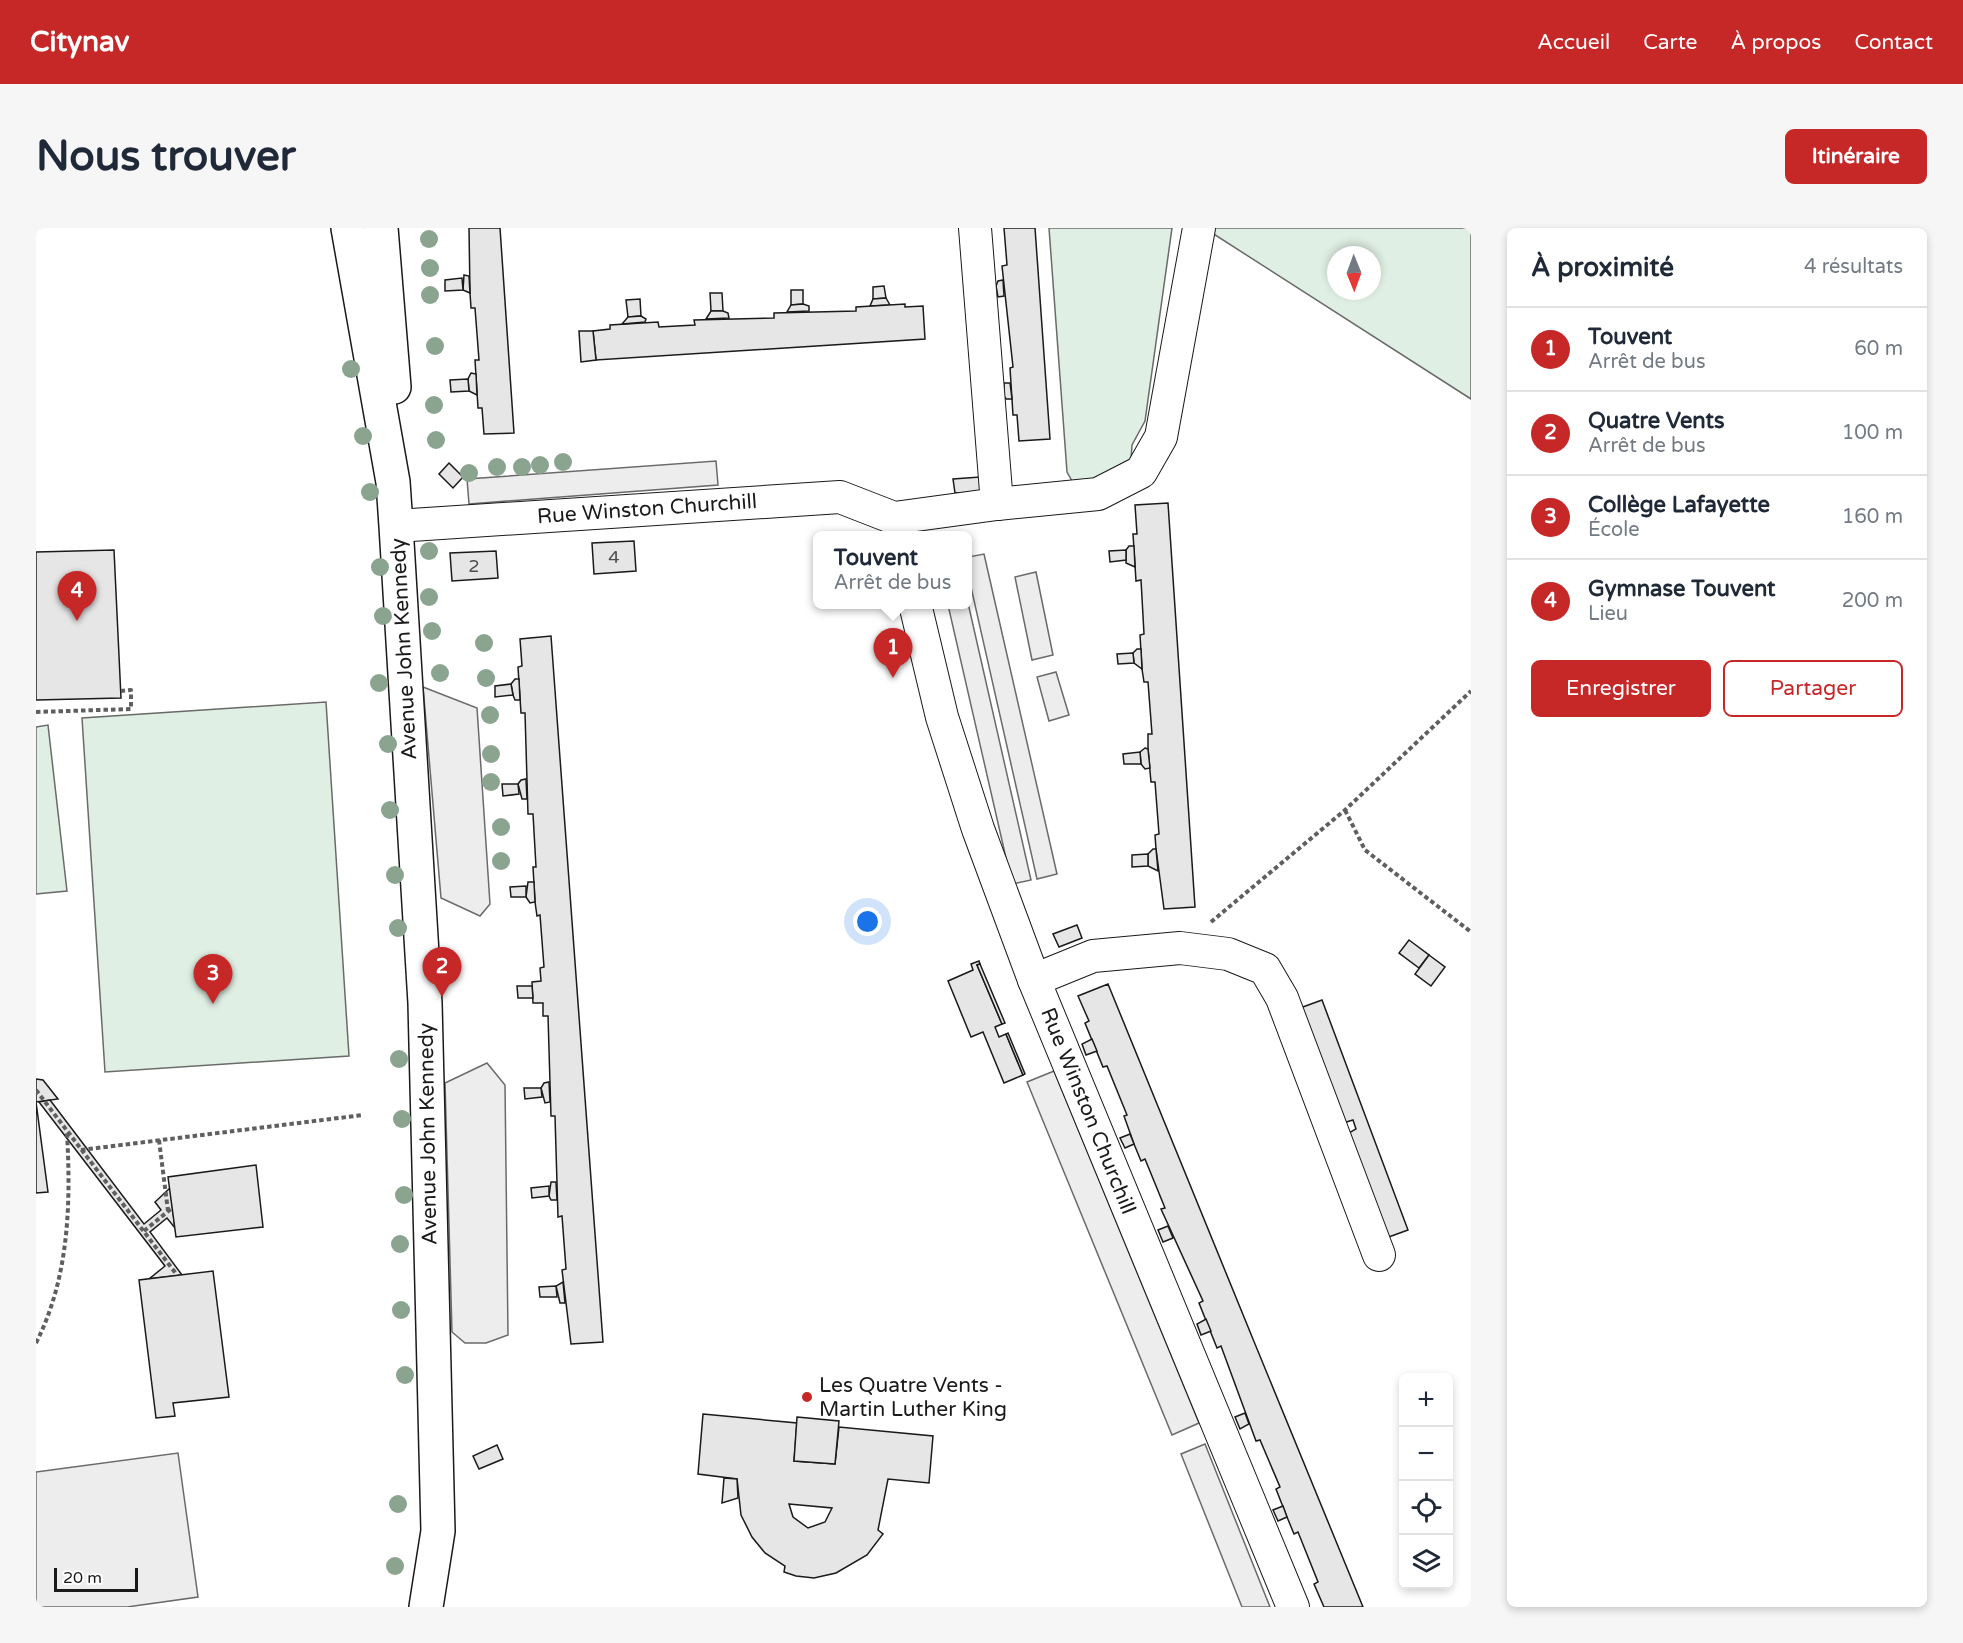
<!DOCTYPE html>
<html lang="fr">
<meta charset="utf-8">
<style>
:root{--surface:#fff;--page:#f6f6f7;--text:#1f2937;--muted:#747a83;--line:#e0e1e3;--accent:#c62828}
body{margin:0;font-family:"Varela Round",sans-serif;background:var(--page);color:var(--text)}
.controls{position:absolute;right:18px;bottom:18px;display:grid;overflow:hidden;border-radius:9px;box-shadow:0 3px 9px #0003}
.controls button{width:54px;height:54px;display:grid;place-items:center;padding:0;border:0;border-bottom:2px solid var(--line);background:var(--surface);color:var(--text);font:30px sans-serif}
.compass{position:absolute;left:1291px;top:18px;width:54px;height:54px;border-radius:50%;background:var(--surface);box-shadow:0 3px 9px #0003;rotate:179deg}
.scale{position:absolute;left:18px;bottom:15px;width:84px;box-sizing:border-box;padding-left:6px;border:3px solid #1a1a1a;border-top:0;font-size:16px;line-height:21px;white-space:nowrap;color:#1a1a1a;-webkit-text-stroke:4px #fff;paint-order:stroke}
.you{position:absolute;left:832px;top:694px;width:21px;height:21px;margin:-15px;border:4px solid #fff;border-radius:50%;background:#1a73e8;box-shadow:0 0 0 9px #1a73e833}
.badge{display:grid;place-items:center;width:39px;height:39px;border-radius:50%;background:var(--accent);color:#fff;font-size:20px;font-weight:700}
.pin{position:absolute;translate:-50% -50px;filter:drop-shadow(0 2px 3px #0008)}
.pin::after{content:'';position:absolute;top:32px;width:21px;height:18px;background:inherit;clip-path:polygon(0 0,100% 0,50% 100%)}
.popup{position:absolute;left:777px;top:303px;width:159px;height:78px;box-sizing:border-box;display:grid;place-content:center;border-radius:9px;background:var(--surface);filter:drop-shadow(0 2px 4px #0005);font-size:20px;white-space:nowrap;color:var(--muted)}
.popup b{font-size:22px;color:var(--text)}
.popup::after{content:'';position:absolute;left:50%;top:100%;margin-left:-12px;border:12px solid transparent;border-top-color:var(--surface)}
.list{margin:0;padding:0;list-style:none}
h2{display:flex;justify-content:space-between;align-items:center;height:78px;margin:0;padding:0 24px;font-size:26px}
h2 small{font-size:20px;font-weight:400;color:var(--muted)}
.list li{display:grid;grid-template-columns:39px 1fr auto;gap:18px;align-items:center;box-sizing:border-box;height:84px;padding:0 24px;border-top:2px solid var(--line)}
.list b{display:block;font-size:22px;white-space:nowrap}
.list p{margin:0;font-size:20px;white-space:nowrap;color:var(--muted)}
.list em{font-size:20px;font-style:normal;color:var(--muted)}
.actions{display:flex;gap:12px;padding:18px 24px}
.actions a{flex:1;padding:14px 0;border:2px solid var(--accent);border-radius:9px;text-align:center;font-size:21px;color:var(--accent)}
.actions .main{background:var(--accent);color:#fff}
.icon{flex:none;width:33px;height:33px;fill:none;stroke:currentColor;stroke-width:2;stroke-linecap:round;stroke-linejoin:round}
.map{position:relative;flex:none;width:1435px;height:1379px;overflow:hidden;border-radius:9px}
header{display:flex;align-items:center;gap:36px;box-sizing:border-box;height:84px;padding:0 30px;background:var(--accent);color:#fff}
header strong{font-size:28px}
nav{display:flex;gap:33px;margin-inline-start:auto;font-size:21px}
.intro{display:flex;align-items:center;justify-content:space-between;box-sizing:border-box;height:144px;padding:0 36px}
h1{margin:0;font-size:42px}
.button{padding:15px 27px;border-radius:9px;background:var(--accent);color:#fff;font-size:21px;font-weight:700}
main{display:flex;gap:36px;padding:0 36px}
aside{flex:1;background:var(--surface);border-radius:9px;box-shadow:0 3px 9px #0003}
.map>svg:first-child{display:block}
</style>
<header>
<strong>Citynav</strong>
<nav><a>Accueil</a><a>Carte</a><a>À propos</a><a>Contact</a></nav>
</header>
<div class="intro"><h1>Nous trouver</h1><a class="button">Itinéraire</a></div>
<main>
<div class="map">
<svg width="1435" height="1379" viewBox="0 0 1435 1379">
<rect width="100%" height="100%" fill="#fff"/>
<!-- green -->
<g fill="#e0efe3" stroke="#6a6a6a" stroke-width="1.5" fill-rule="evenodd">
<polygon points="1013,0 1136,0 1109,193 1096,217 1095,231 1040,260 1031,244"/>
<path d="M1173,0H1435V171L1173,3ZM1300,27H1336V63H1300Z"/>
<polygon points="290,474 313,828 69,844 46,490"/>
<polygon points="12,497 31,663 0,666 0,499"/>
</g>
<!-- parking -->
<g fill="#ededed" stroke="#6a6a6a" stroke-width="1.5">
<polygon points="680,233 682,257 433,276 431,251"/>
<polygon points="948,326 1021,646 1001,651 932,346 932,329"/>
<polygon points="1000,344 1017,427 996,432 979,349"/>
<polygon points="932,375 995,652 976,656 912,377"/>
<polygon points="1020,444 1033,487 1013,493 1001,449"/>
<polygon points="387,459 441,480 454,676 444,688 405,670"/>
<polygon points="451,835 469,857 472,1107 450,1115 429,1115 416,1104 409,855"/>
<polygon points="1018,843 1163,1195 1136,1207 991,854"/>
<polygon points="1169,1216 1234,1379 1206,1379 1145,1226"/>
<polygon points="142,1225 162,1369 91,1379 0,1379 0,1244"/>
</g>
<!-- building -->
<g fill="#e6e6e6" stroke="#1a1a1a" stroke-width="1.5" fill-rule="evenodd">
<polygon points="433,0 464,0 478,205 448,206 446,180 442,180 439,132 443,132 439,80 435,80 434,65"/>
<polygon points="968,0 999,0 1014,211 983,213 981,187 977,187 974,140 977,139 966,38 971,37"/>
<polygon points="428,47 433,48 434,65 427,62"/>
<polygon points="426,50 427,62 409,63 409,52"/>
<polygon points="967,52 968,68 962,69 960,58 962,53"/>
<polygon points="848,58 850,70 837,71 837,59"/>
<polygon points="755,62 767,62 767,76 755,77"/>
<polygon points="674,65 686,65 687,83 675,83"/>
<polygon points="850,70 854,77 834,78 837,71"/>
<polygon points="604,71 605,88 592,89 590,72"/>
<polygon points="767,76 773,78 773,83 751,84 755,77"/>
<polygon points="869,76 869,79 887,78 889,111 560,132 557,103 574,101 574,97 622,94 623,99 659,97 658,92 738,90 738,85 820,83 820,79"/>
<polygon points="675,83 687,83 692,85 693,90 670,91"/>
<polygon points="605,88 610,91 609,94 586,96 592,89"/>
<polygon points="543,103 557,103 560,132 545,134"/>
<polygon points="435,145 440,146 441,167 433,163 432,151"/>
<polygon points="432,151 433,163 415,164 414,152"/>
<polygon points="968,155 974,155 976,171 970,171 968,168"/>
<polygon points="413,235 427,249 417,260 403,246"/>
<polygon points="944,249 944,264 919,265 917,251"/>
<polygon points="1132,275 1159,679 1128,681 1120,621 1119,607 1123,606 1119,554 1115,554 1112,521 1112,506 1116,506 1112,454 1108,454 1106,441 1104,407 1108,406 1105,352 1100,353 1097,306 1101,306 1099,277"/>
<polygon points="598,313 600,343 558,346 556,315"/>
<polygon points="1093,318 1098,318 1099,339 1090,335 1090,322"/>
<polygon points="78,322 85,470 0,472 0,324"/>
<polygon points="1090,322 1090,332 1074,334 1073,323"/>
<polygon points="460,323 462,350 416,353 414,325"/>
<polygon points="515,408 567,1114 535,1116 526,1042 530,1041 526,988 522,989 519,888 515,888 512,788 507,788 507,775 497,775 496,754 505,753 504,740 508,739 504,687 501,688 499,674 497,639 500,639 497,586 492,586 489,485 485,485 482,439 486,438 484,411"/>
<polygon points="1101,421 1105,421 1106,441 1098,435 1097,425"/>
<polygon points="1097,425 1098,435 1082,436 1081,426"/>
<polygon points="479,451 483,451 484,472 479,472 477,467 475,456"/>
<polygon points="475,456 477,467 459,469 459,458"/>
<polygon points="1109,520 1112,521 1114,540 1109,541 1105,536 1104,524"/>
<polygon points="1104,524 1105,536 1088,536 1087,526"/>
<polygon points="490,551 491,571 486,571 482,556 485,552"/>
<polygon points="466,556 482,556 483,566 467,568"/>
<polygon points="1117,621 1120,621 1122,643 1112,638 1112,626"/>
<polygon points="1112,626 1112,638 1096,639 1096,627"/>
<polygon points="492,654 498,654 499,674 494,675 490,669"/>
<polygon points="490,658 490,669 475,669 474,659"/>
<polygon points="1041,697 1046,710 1023,719 1017,706"/>
<polygon points="1373,712 1393,727 1383,740 1363,725"/>
<polygon points="1393,727 1409,739 1395,758 1379,746"/>
<polygon points="943,733 944,736 941,737 966,796 959,799 963,809 970,806 987,847 968,855 947,804 935,809 912,753 937,742 935,736"/>
<polygon points="944,736 969,795 966,796 941,737"/>
<polygon points="1072,756 1219,1116 1327,1379 1288,1379 1278,1356 1282,1354 1262,1304 1258,1306 1251,1289 1240,1261 1244,1259 1224,1212 1220,1213 1185,1118 1181,1120 1163,1075 1167,1073 1125,981 1129,980 1109,931 1105,933 1098,916 1088,888 1091,887 1071,838 1067,839 1049,795 1053,793 1042,768"/>
<polygon points="481,758 496,758 497,770 482,770"/>
<polygon points="1286,772 1372,1002 1350,1010 1311,906 1320,901 1317,892 1307,895 1264,780"/>
<polygon points="972,805 989,846 987,847 970,806"/>
<polygon points="1056,811 1061,823 1050,827 1046,816"/>
<polygon points="0,851 7,852 22,871 0,874"/>
<polygon points="513,854 514,874 509,875 505,860 508,855"/>
<polygon points="488,860 505,860 506,869 489,871"/>
<polygon points="14,872 108,996 125,982 119,974 134,960 139,1000 131,990 114,1004 146,1047 113,1051 129,1038 3,874"/>
<polygon points="0,874 12,964 0,965"/>
<polygon points="1094,906 1098,916 1089,920 1084,910"/>
<polygon points="220,937 227,999 140,1009 132,949"/>
<polygon points="515,954 520,954 521,972 515,972 513,968"/>
<polygon points="513,958 513,968 496,970 495,960"/>
<polygon points="1132,998 1137,1010 1127,1014 1122,1002"/>
<polygon points="177,1043 193,1169 137,1175 139,1188 120,1190 103,1052"/>
<polygon points="527,1054 529,1075 524,1075 520,1058"/>
<polygon points="520,1058 521,1069 504,1069 503,1059"/>
<polygon points="1170,1091 1175,1103 1165,1107 1161,1096"/>
<polygon points="1209,1185 1213,1196 1204,1201 1199,1189"/>
<path d="M667,1186L761,1195L758,1233L799,1236L803,1199L897,1208L893,1255L852,1251L842,1302L847,1306L831,1327L800,1345L778,1350L760,1348L748,1344L749,1338L729,1325L716,1309L705,1287L701,1251L662,1246ZM753,1276L796,1280L789,1294L772,1300L757,1289Z"/>
<polygon points="761,1189 803,1193 799,1236 758,1233"/>
<polygon points="461,1217 467,1231 443,1241 437,1228"/>
<polygon points="688,1250 701,1251 702,1270 686,1275"/>
<polygon points="1247,1278 1251,1289 1242,1293 1237,1282"/>
</g>
<g fill="none" stroke-linecap="round" stroke-linejoin="round">
<defs>
<g id="minor">
<polyline points="939,0 961,276"/>
<polyline points="360,298 804,269 858,290 961,276 1062,266 1105,244 1125,209 1163,0"/>
<polyline points="879,376 906,489 942,601 998,752 1257,1379"/>
<polyline points="998,752 1057,728 1144,720 1192,726 1229,741 1246,770 1343,1027"/>
</g>
<g id="major">
<polyline points="312,0 357,254 360,298 389,775 402,1303 390,1379"/>
<polyline points="345,0 358,159"/>
</g>
</defs>
<!-- minor casing -->
<use href="#minor" stroke="#1a1a1a" stroke-width="34"/>
<!-- major casing -->
<use href="#major" stroke="#1a1a1a" stroke-width="36"/>
<!-- path -->
<g stroke="#5f5f5f" stroke-width="4" stroke-dasharray="4.5 3" stroke-linecap="butt">
<polyline points="0,484 95,481 95,462 85,463"/>
<polyline points="1309,582 1329,622 1435,704"/>
<polyline points="1175,694 1309,582 1435,463"/>
<polyline points="0,862 141,1047"/>
<polyline points="123,912 132,983"/>
<polyline points="45,922 327,887"/>
<polyline points="108,1003 136,980"/>
<path d="M0,1115C33,1050 35,976 31,905"/>
</g>
<!-- minor -->
<use href="#minor" stroke="#fff" stroke-width="32"/>
<!-- major -->
<use href="#major" stroke="#fff" stroke-width="33"/>
</g>
<!-- trees -->
<g fill="#8aa48f">
<circle cx="393" cy="11" r="9"/>
<circle cx="394" cy="40" r="9"/>
<circle cx="394" cy="67" r="9"/>
<circle cx="399" cy="118" r="9"/>
<circle cx="315" cy="141" r="9"/>
<circle cx="398" cy="177" r="9"/>
<circle cx="327" cy="208" r="9"/>
<circle cx="400" cy="212" r="9"/>
<circle cx="527" cy="234" r="9"/>
<circle cx="504" cy="237" r="9"/>
<circle cx="461" cy="239" r="9"/>
<circle cx="486" cy="239" r="9"/>
<circle cx="433" cy="245" r="9"/>
<circle cx="334" cy="264" r="9"/>
<circle cx="393" cy="323" r="9"/>
<circle cx="344" cy="339" r="9"/>
<circle cx="393" cy="369" r="9"/>
<circle cx="347" cy="388" r="9"/>
<circle cx="396" cy="403" r="9"/>
<circle cx="448" cy="415" r="9"/>
<circle cx="404" cy="445" r="9"/>
<circle cx="450" cy="450" r="9"/>
<circle cx="343" cy="455" r="9"/>
<circle cx="454" cy="487" r="9"/>
<circle cx="352" cy="516" r="9"/>
<circle cx="455" cy="526" r="9"/>
<circle cx="455" cy="554" r="9"/>
<circle cx="354" cy="582" r="9"/>
<circle cx="465" cy="599" r="9"/>
<circle cx="465" cy="633" r="9"/>
<circle cx="359" cy="647" r="9"/>
<circle cx="362" cy="700" r="9"/>
<circle cx="363" cy="831" r="9"/>
<circle cx="366" cy="891" r="9"/>
<circle cx="368" cy="967" r="9"/>
<circle cx="364" cy="1016" r="9"/>
<circle cx="365" cy="1082" r="9"/>
<circle cx="369" cy="1147" r="9"/>
<circle cx="362" cy="1276" r="9"/>
<circle cx="359" cy="1338" r="9"/>
</g>
<!-- markers -->
<circle fill="#c62828" stroke="#fff" stroke-width="2" cx="771" cy="1169" r="6"/>
<g text-anchor="middle" dominant-baseline="central" stroke-width="4.5" stroke-linejoin="round" paint-order="stroke">
<!-- number labels -->
<g font-size="18" fill="#4d4d4d">
<text x="578" y="329">4</text>
<text x="438" y="338">2</text>
</g>
<!-- street labels -->
<g font-size="21" fill="#1a1a1a" stroke="#fff">
<text transform="translate(611 281) rotate(-4)">Rue Winston Churchill</text>
<text transform="translate(368 421) rotate(-93)">Avenue John Kennedy</text>
<text transform="translate(1052 883) rotate(68)">Rue Winston Churchill</text>
<text transform="translate(392 906) rotate(-91)">Avenue John Kennedy</text>
</g>
<!-- poi labels -->
<g font-size="21" fill="#1a1a1a" stroke="#fff" text-anchor="start">
<text x="783" y="1157">Les Quatre Vents -<tspan x="783" dy="24">Martin Luther King</tspan></text>
</g>
</g>
</svg>
<div class="controls">
<button>+</button>
<button>−</button>
<button><svg class="icon" aria-label="locate" viewBox="0 0 24 24"><circle cx="12" cy="12" r="6"/><path d="M12 2v4M12 18v4M2 12h4M18 12h4"/></svg></button>
<button><svg class="icon" aria-label="layers" viewBox="0 0 24 24"><path d="M12 4l9 5-9 5-9-5zM3 14l9 5 9-5"/></svg></button>
</div>
<svg class="compass" viewBox="-18 -18 36 36"><path d="M0-13l5 13h-10z" fill="#e53935"/><path d="M0 13l5-13h-10z" fill="#747a83"/></svg>
<div class="scale">20 m</div>
<div class="you"></div>
<div class="pin badge" style="left:857px;top:450px">1</div>
<div class="popup"><b>Touvent</b>Arrêt de bus</div>
<div class="pin badge" style="left:406px;top:769px">2</div>
<div class="pin badge" style="left:177px;top:776px">3</div>
<div class="pin badge" style="left:41px;top:393px">4</div>
</div>
<aside>
<h2>À proximité<small>4 résultats</small></h2>
<ul class="list">
<li><span class="badge">1</span><div><b>Touvent</b><p>Arrêt de bus</p></div><em>60 m</em></li>
<li><span class="badge">2</span><div><b>Quatre Vents</b><p>Arrêt de bus</p></div><em>100 m</em></li>
<li><span class="badge">3</span><div><b>Collège Lafayette</b><p>École</p></div><em>160 m</em></li>
<li><span class="badge">4</span><div><b>Gymnase Touvent</b><p>Lieu</p></div><em>200 m</em></li>
</ul>
<div class="actions"><a class="main">Enregistrer</a><a>Partager</a></div>
</aside>
</main>
